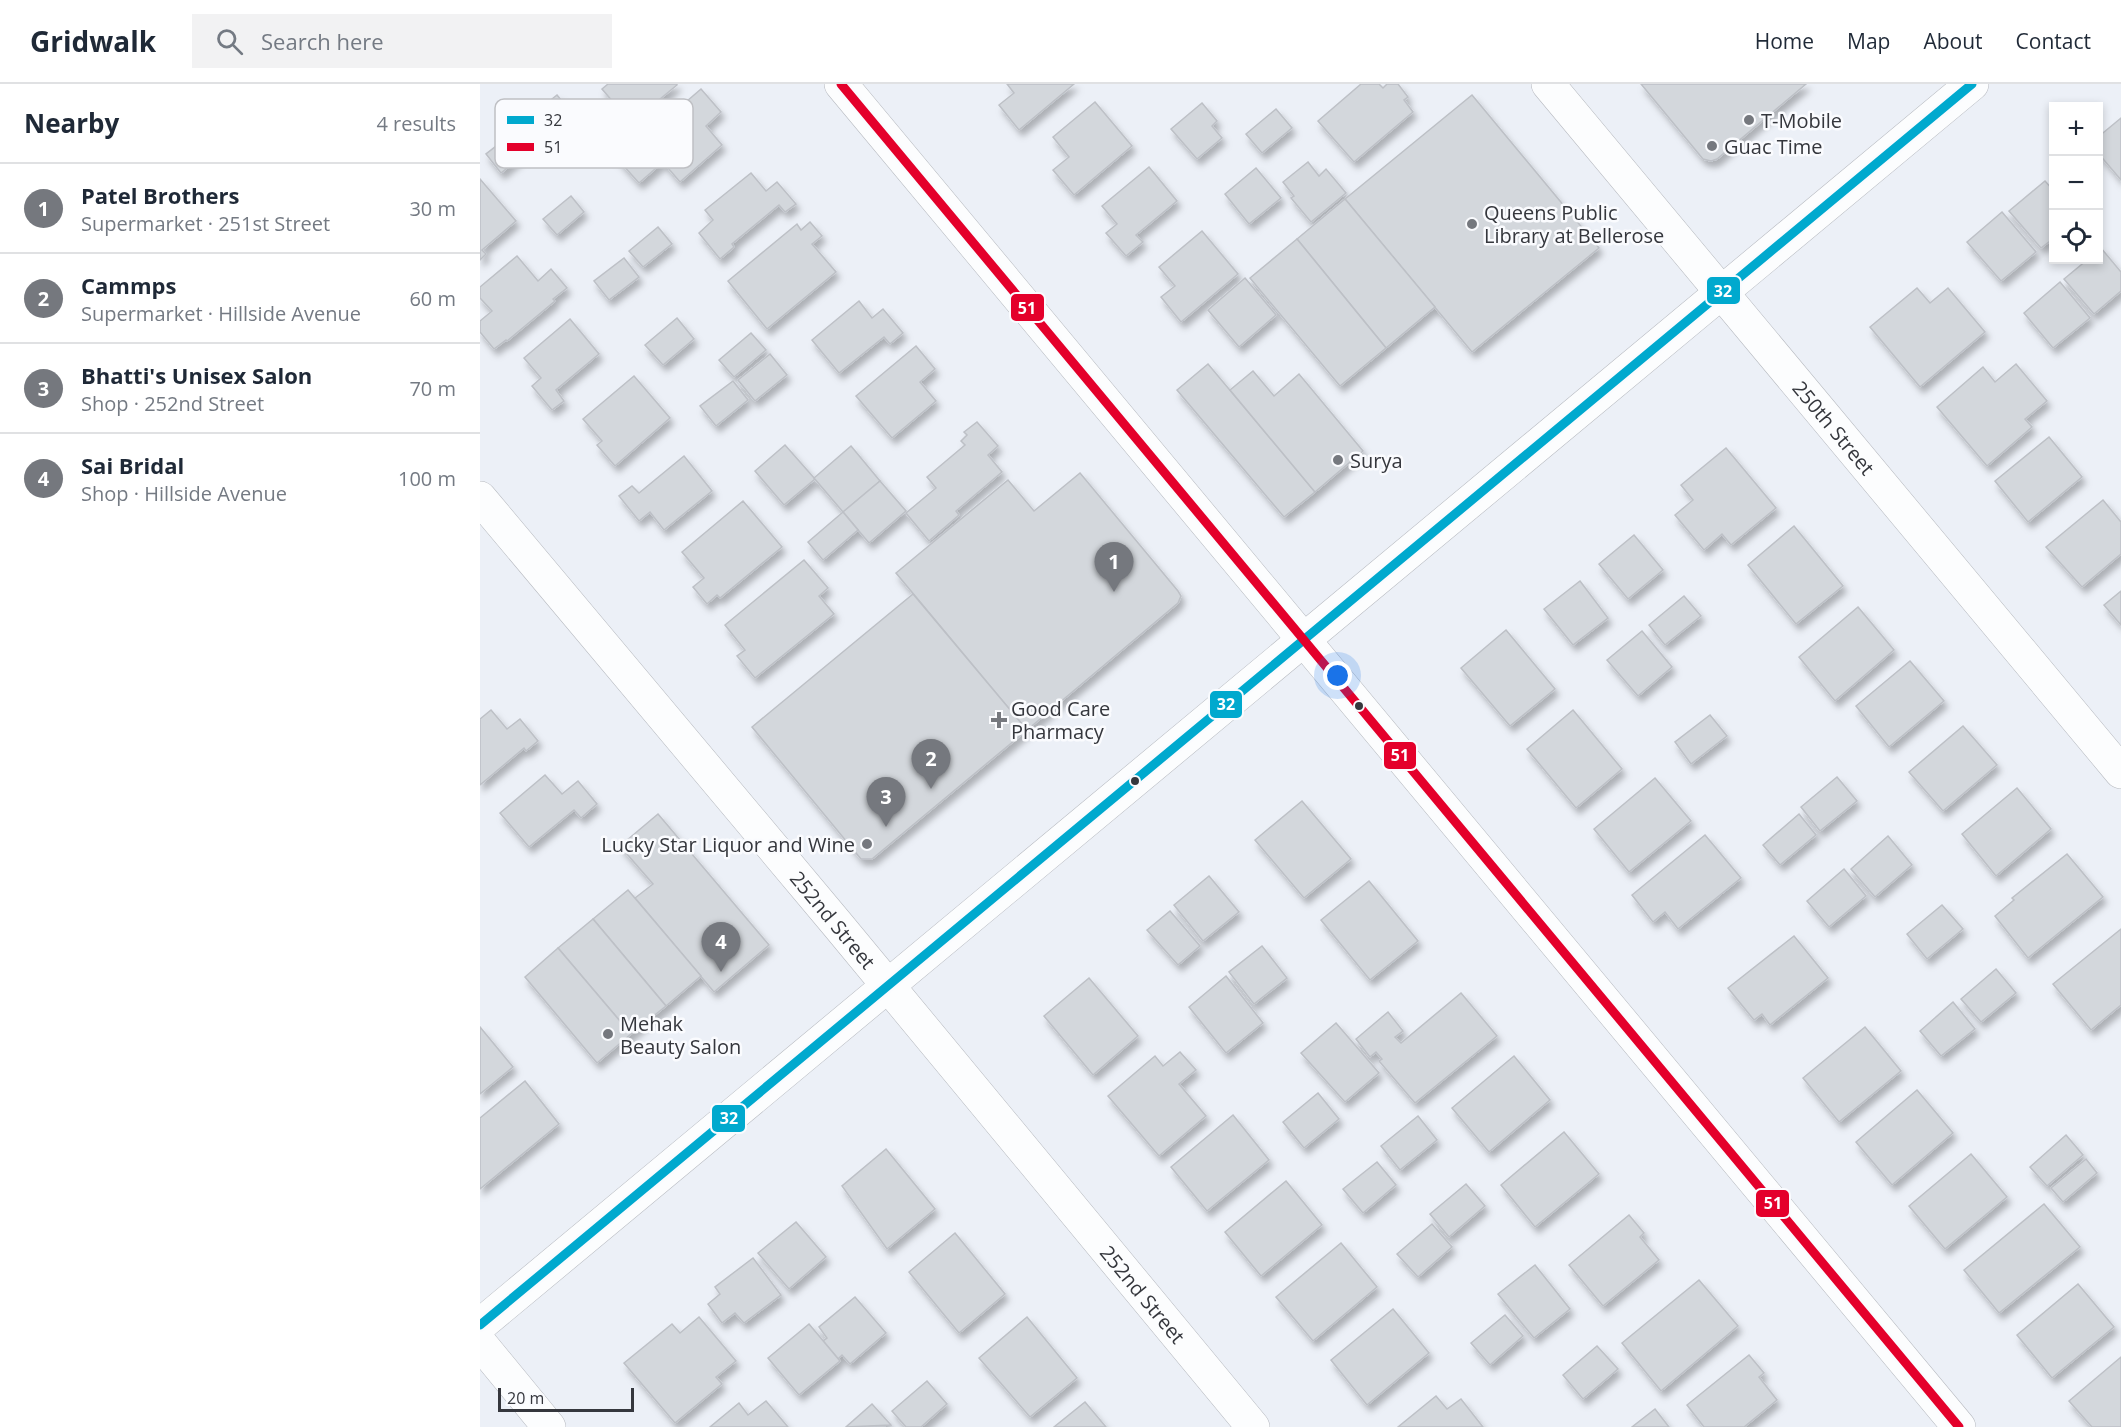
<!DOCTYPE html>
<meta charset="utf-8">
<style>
:root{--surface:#fff;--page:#f2f2f3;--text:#1f2937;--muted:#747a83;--line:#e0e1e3;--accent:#75787e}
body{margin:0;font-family:"Open Sans",sans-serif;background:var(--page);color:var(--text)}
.controls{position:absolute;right:18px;top:18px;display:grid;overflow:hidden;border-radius:0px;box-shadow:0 3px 9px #0003}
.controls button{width:54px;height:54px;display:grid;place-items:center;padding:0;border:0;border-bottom:2px solid var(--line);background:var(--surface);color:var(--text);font:30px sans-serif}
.scale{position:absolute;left:18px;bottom:15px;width:136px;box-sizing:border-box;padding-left:6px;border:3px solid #35373d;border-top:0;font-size:16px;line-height:21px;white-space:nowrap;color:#35373d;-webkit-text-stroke:4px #fafbfe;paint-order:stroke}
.you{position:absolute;left:858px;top:592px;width:21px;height:21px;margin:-15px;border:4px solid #fff;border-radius:50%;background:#1a73e8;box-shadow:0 0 0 9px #1a73e833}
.badge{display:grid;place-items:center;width:39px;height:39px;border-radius:50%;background:var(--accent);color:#fff;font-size:20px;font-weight:700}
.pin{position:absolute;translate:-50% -50px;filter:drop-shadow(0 2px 3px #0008)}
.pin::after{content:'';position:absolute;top:32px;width:21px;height:18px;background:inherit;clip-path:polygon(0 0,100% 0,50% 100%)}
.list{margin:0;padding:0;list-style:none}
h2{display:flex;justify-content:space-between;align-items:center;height:78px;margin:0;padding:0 24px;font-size:26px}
h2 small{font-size:20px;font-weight:400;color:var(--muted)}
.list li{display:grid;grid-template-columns:39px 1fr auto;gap:18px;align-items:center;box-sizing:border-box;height:90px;padding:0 24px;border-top:2px solid var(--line)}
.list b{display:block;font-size:22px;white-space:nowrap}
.list p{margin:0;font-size:20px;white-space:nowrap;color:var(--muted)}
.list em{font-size:20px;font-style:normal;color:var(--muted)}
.icon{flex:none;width:33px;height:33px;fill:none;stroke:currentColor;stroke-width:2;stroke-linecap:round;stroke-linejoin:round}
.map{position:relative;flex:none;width:1641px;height:1343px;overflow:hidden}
header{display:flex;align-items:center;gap:36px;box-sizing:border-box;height:84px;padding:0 30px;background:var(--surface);border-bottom:2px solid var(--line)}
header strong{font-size:28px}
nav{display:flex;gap:33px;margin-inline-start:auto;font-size:21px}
.search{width:420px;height:54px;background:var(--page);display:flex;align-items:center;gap:15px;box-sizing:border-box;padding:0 21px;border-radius:0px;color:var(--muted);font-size:22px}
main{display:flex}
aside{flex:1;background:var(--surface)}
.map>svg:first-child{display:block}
</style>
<header>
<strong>Gridwalk</strong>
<div class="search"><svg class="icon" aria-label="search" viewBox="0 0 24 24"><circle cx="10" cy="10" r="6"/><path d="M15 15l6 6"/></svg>Search here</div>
<nav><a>Home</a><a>Map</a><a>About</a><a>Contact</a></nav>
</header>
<main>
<aside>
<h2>Nearby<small>4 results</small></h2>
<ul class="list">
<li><span class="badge">1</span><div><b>Patel Brothers</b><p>Supermarket · 251st Street</p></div><em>30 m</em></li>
<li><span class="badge">2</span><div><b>Cammps</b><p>Supermarket · Hillside Avenue</p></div><em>60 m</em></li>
<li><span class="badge">3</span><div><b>Bhatti's Unisex Salon</b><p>Shop · 252nd Street</p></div><em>70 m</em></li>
<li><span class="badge">4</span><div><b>Sai Bridal</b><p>Shop · Hillside Avenue</p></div><em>100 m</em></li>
</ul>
</aside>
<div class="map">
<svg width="1641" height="1343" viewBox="0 0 1641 1343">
<defs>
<filter id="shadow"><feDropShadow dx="3.5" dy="6" stdDeviation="3" flood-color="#0004"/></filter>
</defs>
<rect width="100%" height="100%" fill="#ecf0f7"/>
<!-- building -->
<g fill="#d3d7dc" stroke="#bdc0c6" stroke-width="1.5" filter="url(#shadow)">
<polygon points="128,0 197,0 197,1 151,39 122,5"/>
<polygon points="527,0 594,0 539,46 519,21 534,9"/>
<polygon points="881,0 899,0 903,4 907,0 918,0 928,13 924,16 933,28 874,78 838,37"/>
<polygon points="1161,0 1326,0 1237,75 1231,77 1223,75"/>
<polygon points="221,5 241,28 226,42 242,61 200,98 183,78 159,99 134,71 160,49 164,54"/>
<polygon points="77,11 91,28 56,56 42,39"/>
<polygon points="992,11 1119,164 992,268 865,115"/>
<polygon points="615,18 652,62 594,111 573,86 589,73 573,53"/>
<polygon points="722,19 737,37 732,42 742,54 717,75 691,45"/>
<polygon points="796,25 812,44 782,69 766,50"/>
<polygon points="1641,34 1641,96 1618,69 1618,53"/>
<polygon points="38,45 53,63 21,89 6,70"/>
<polygon points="828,78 839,92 846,85 866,109 831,138 811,114 814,112 803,98"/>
<polygon points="669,83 697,117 656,151 663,158 646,172 626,149 637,140 622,122"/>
<polygon points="776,84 801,114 769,140 745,110"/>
<polygon points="271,89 286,107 297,98 316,120 305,128 299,121 252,160 254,163 240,175 219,149 233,136 225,126"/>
<polygon points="0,95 36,137 2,166 6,170 0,176"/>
<polygon points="1565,97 1574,107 1574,154 1561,164 1529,127"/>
<polygon points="91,112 104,128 77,151 63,135"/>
<polygon points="865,115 955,223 906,264 817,155"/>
<polygon points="1522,128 1556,168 1521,197 1487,158"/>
<polygon points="330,138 342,152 332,160 356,188 287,245 248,197 317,140 321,146"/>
<polygon points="178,143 192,160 163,183 149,167"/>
<polygon points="722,147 758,190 701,238 681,213 695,202 679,183"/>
<polygon points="817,155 906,264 860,302 770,194"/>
<polygon points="1621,164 1641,188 1641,207 1614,230 1584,195 1607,176 1618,176 1618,166"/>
<polygon points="37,172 58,197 71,185 87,204 73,215 75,217 27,257 26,256 14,265 0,248 0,237 12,227 0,214 0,203"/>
<polygon points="144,174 159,193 129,216 114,197"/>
<polygon points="765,194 796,231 759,263 728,226"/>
<polygon points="1580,198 1610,234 1573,264 1544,229"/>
<polygon points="1437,204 1450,219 1468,204 1505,248 1440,303 1390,243"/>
<polygon points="379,217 392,234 403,225 423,249 410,260 404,253 359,289 332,256"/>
<polygon points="197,234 214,255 183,281 165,261"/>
<polygon points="90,235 119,270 76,306 84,317 72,326 52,302 61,294 44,274"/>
<polygon points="271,249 286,266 254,293 239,276"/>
<polygon points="436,262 455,285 440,298 456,317 412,354 376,312"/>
<polygon points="290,270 307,291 275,317 258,296"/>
<polygon points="728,280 835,408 804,433 697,306"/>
<polygon points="1536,280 1567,317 1545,335 1552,343 1507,382 1457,323 1503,283 1515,298"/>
<polygon points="773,287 794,312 819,290 883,367 835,408 750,306"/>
<polygon points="154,292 190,334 135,382 117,361 122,357 103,335"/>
<polygon points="253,297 268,316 236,342 220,322"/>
<polygon points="497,338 518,362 508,371 522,388 476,427 479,431 449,457 426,429 456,404 447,393 485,361 481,357 487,351 484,348"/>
<polygon points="1569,353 1602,393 1548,438 1515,397"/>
<polygon points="305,361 335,395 304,421 275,387"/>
<polygon points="371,362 400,397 363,428 334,394"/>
<polygon points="1246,364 1296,424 1251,461 1242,450 1224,466 1195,431 1213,416 1201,401"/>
<polygon points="204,372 232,407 184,446 170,428 159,437 139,412 152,402 159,409"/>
<polygon points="600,389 698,507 701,512 698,519 547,646 416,489 528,396 554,427"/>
<polygon points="400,397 426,427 389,459 363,428"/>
<polygon points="1623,416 1641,438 1641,470 1602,503 1566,463"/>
<polygon points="263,417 302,463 240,514 237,511 227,520 213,503 224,494 202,468"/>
<polygon points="363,428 378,446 343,476 328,458"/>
<polygon points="1314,442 1363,502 1316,540 1268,481"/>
<polygon points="1154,451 1183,486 1148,515 1119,480"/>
<polygon points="324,476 348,504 339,512 354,530 275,594 257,572 265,566 245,541"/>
<polygon points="1100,497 1128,534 1093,561 1064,525"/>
<polygon points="1641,507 1641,541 1624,521"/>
<polygon points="433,510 547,646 392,775 381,775 272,643"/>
<polygon points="1204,512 1221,532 1185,561 1169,541"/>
<polygon points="1378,523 1414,566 1355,617 1319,573"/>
<polygon points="1026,546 1075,605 1030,642 981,584"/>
<polygon points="1162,547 1192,583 1158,612 1127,576"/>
<polygon points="1430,577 1464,617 1409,663 1376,622"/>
<polygon points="11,626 27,645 40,635 58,657 46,667 44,664 0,701 0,635"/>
<polygon points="1093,626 1142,685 1096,724 1047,665"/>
<polygon points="1230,631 1247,652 1211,680 1195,658"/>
<polygon points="1483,642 1517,681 1463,727 1429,688"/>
<polygon points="65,691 82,710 98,697 117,720 101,734 94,726 49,763 20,729"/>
<polygon points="1357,693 1377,717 1340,747 1321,723"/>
<polygon points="1175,694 1211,737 1149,788 1114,745"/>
<polygon points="1537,704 1571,745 1516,792 1482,750"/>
<polygon points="822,717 871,775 824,814 775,756"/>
<polygon points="178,730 289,861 234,908 155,814 173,800 140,762"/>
<polygon points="1319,730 1336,751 1300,781 1283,761"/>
<polygon points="1225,751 1261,794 1198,845 1185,828 1173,838 1152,811"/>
<polygon points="1408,752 1432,781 1395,813 1371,785"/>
<polygon points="1587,770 1623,813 1548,874 1515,832 1534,816 1532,814"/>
<polygon points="1364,785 1386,812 1349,843 1327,817"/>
<polygon points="729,792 759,828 723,857 694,821"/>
<polygon points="889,797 938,857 890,896 841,836"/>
<polygon points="148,806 221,892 186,922 113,835"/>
<polygon points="1462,821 1483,845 1447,875 1427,850"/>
<polygon points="690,827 720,862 698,881 667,846"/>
<polygon points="113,835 186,922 151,950 78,864"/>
<polygon points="1641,845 1641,921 1611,946 1573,900"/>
<polygon points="1314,852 1348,894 1290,941 1282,930 1274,936 1248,904"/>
<polygon points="782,862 807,894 774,920 749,888"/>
<polygon points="78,864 151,950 117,979 45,893"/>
<polygon points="1516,885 1536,909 1501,938 1481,915"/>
<polygon points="746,892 783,939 746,969 709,923"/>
<polygon points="609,894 658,952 613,991 564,932"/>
<polygon points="981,909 1017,952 935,1019 899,977 902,975 896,968 890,973 876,955 908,928 923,947 915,953 921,959"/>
<polygon points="1473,918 1495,945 1461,972 1440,947"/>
<polygon points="856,939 899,989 865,1018 821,969"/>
<polygon points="0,943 33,983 0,1010"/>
<polygon points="1385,943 1421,987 1359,1038 1323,994"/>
<polygon points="700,968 716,986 699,1000 726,1032 679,1072 628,1012 675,972 683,982"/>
<polygon points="1034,972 1070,1016 1009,1068 972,1024"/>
<polygon points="45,997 79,1040 0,1105 0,1034"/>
<polygon points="1437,1006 1473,1049 1412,1101 1376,1058"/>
<polygon points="838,1009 859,1035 824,1064 803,1038"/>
<polygon points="753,1031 789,1076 727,1127 691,1083"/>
<polygon points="938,1032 957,1056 920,1086 901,1062"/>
<polygon points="1084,1048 1119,1090 1055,1143 1021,1101"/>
<polygon points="1586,1051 1603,1071 1567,1102 1550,1083"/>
<polygon points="406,1065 455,1125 407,1165 362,1102"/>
<polygon points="1491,1070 1527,1113 1465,1165 1429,1122"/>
<polygon points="1606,1075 1617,1089 1583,1118 1571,1104"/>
<polygon points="897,1078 916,1101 883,1129 863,1105"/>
<polygon points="806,1097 842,1141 781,1192 745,1148"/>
<polygon points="986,1100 1005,1122 969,1153 950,1130"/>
<polygon points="1564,1120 1600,1163 1519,1229 1484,1186"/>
<polygon points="1149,1131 1164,1149 1160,1153 1179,1176 1123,1222 1089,1181"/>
<polygon points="316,1138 346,1173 309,1205 278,1169"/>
<polygon points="952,1140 972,1163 938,1193 917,1170"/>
<polygon points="475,1149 525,1210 479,1249 429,1188"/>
<polygon points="861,1159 897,1203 833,1257 796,1213"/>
<polygon points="273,1174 301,1211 264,1239 255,1229 242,1239 228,1220 240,1210 235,1203"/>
<polygon points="1055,1181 1090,1225 1054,1254 1018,1210"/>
<polygon points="1219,1196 1258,1242 1181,1307 1142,1259"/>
<polygon points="1598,1200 1634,1243 1572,1294 1537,1251"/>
<polygon points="375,1213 406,1249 370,1280 362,1271 358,1275 343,1257 347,1254 339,1243"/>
<polygon points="913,1225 949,1269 887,1321 851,1276"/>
<polygon points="1025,1231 1043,1252 1010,1281 991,1259"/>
<polygon points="219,1233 256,1277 236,1293 242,1300 195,1339 144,1279 192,1240 200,1249"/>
<polygon points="547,1233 597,1294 550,1333 499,1274"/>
<polygon points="329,1240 360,1277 319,1311 288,1274"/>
<polygon points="1117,1262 1138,1285 1103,1315 1083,1291"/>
<polygon points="1269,1271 1284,1289 1279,1293 1297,1316 1264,1343 1224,1343 1207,1321"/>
<polygon points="1641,1273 1641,1343 1612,1343 1589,1317"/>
<polygon points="447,1297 467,1320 441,1343 426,1343 412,1327"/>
<polygon points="956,1312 967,1325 981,1315 1003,1343 918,1343"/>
<polygon points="286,1317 308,1343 230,1343 259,1319 268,1331"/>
<polygon points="605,1318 626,1343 574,1343"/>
<polygon points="392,1320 411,1341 366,1343"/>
<polygon points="1175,1325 1189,1343 1152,1343"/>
</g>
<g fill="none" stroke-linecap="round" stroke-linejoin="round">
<defs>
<g id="street">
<polyline points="361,0 1479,1343"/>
<path id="s1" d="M1068,0L1641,688"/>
<path id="s2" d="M0,414L357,840L773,1343"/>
<polyline points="0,1259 69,1343"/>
</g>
<polyline id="primary" points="0,1241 1492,0"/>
</defs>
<!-- street casing -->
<use href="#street" stroke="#b6b9bf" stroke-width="34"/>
<!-- primary casing -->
<use href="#primary" stroke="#b6b9bf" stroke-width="34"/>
<!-- street -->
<use href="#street" stroke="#fcfdfe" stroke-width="33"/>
<!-- primary -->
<use href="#primary" stroke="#fcfdfe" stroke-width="33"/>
<defs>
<polyline id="bus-1" points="0,1241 1492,0"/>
<polyline id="bus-2" points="361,0 1479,1343"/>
</defs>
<!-- bus-1 casing -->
<use href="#bus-1" stroke="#fafbfe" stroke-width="14"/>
<!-- bus-2 casing -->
<use href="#bus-2" stroke="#fafbfe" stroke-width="14"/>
<!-- bus-1 -->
<use href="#bus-1" stroke="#00a9ce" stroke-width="9"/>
<!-- bus-2 -->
<use href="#bus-2" stroke="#e4002b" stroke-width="9"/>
</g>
<!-- markers -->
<g fill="#75787e" stroke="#fafbfe" stroke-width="2">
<circle cx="1269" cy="36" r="6"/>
<circle cx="1232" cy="62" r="6"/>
<circle cx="992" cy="140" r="6"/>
<circle cx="858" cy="376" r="6"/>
<path d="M516 627h6v6h6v6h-6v6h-6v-6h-6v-6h6z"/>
<circle cx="387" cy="760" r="6"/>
<circle cx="128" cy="950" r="6"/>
</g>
<g fill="#35373d" stroke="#fafbfe" stroke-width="2">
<circle cx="879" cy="622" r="5"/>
<circle cx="655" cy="697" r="5"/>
</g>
<g text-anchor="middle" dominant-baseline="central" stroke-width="5" stroke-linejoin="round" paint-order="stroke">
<!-- poi labels -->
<g font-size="20" fill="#35373d" stroke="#fafbfe" text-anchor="start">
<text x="1281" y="36">T-Mobile</text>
<text x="1244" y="62">Guac Time</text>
<text x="1004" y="128">Queens Public<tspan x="1004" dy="23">Library at Bellerose</tspan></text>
<text x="870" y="376">Surya</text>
<text x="531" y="624">Good Care<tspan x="531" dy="23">Pharmacy</tspan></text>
<text x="375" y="760" text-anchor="end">Lucky Star Liquor and Wine</text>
<text x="140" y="939">Mehak<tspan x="140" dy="23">Beauty Salon</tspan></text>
</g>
<!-- street labels -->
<g font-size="20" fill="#35373d" stroke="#fafbfe">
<text stroke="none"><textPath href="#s1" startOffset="447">250th Street</textPath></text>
<text stroke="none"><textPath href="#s2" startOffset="550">252nd Street</textPath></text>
<text stroke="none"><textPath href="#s2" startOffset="1036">252nd Street</textPath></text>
</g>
</g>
<!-- legend -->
<rect x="15" y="15" width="198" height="69" rx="9" fill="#fafbfe" stroke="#bfc0c4" stroke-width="1.5"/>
<rect x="27" y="32" width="27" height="8" fill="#00a9ce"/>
<rect x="27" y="59" width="27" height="8" fill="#e4002b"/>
<g font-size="16" fill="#35373d">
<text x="64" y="42">32</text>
<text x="64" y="69">51</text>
</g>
<g stroke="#fafbfe" stroke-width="2">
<rect x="1226" y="192" width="35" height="29" rx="6" fill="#00a9ce"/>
<rect x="530" y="209" width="35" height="29" rx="6" fill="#e4002b"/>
<rect x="729" y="606" width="34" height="29" rx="6" fill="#00a9ce"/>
<rect x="903" y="657" width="34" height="29" rx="6" fill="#e4002b"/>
<rect x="231" y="1020" width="35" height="29" rx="6" fill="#00a9ce"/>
<rect x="1275" y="1105" width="35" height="29" rx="6" fill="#e4002b"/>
</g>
<g font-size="16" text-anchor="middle" font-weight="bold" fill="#fff">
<text x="1243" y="213">32</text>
<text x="547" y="230">51</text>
<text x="746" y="626">32</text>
<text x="920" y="677">51</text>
<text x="249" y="1040">32</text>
<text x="1293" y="1125">51</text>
</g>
</svg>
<div class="controls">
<button>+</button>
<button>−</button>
<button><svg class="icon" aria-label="locate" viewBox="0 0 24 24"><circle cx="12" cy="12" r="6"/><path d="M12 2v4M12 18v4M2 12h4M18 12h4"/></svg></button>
</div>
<div class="scale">20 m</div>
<div class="you"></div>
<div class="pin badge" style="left:634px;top:508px">1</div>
<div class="pin badge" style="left:451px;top:705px">2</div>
<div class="pin badge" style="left:406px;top:743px">3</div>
<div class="pin badge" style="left:241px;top:888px">4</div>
</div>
</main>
